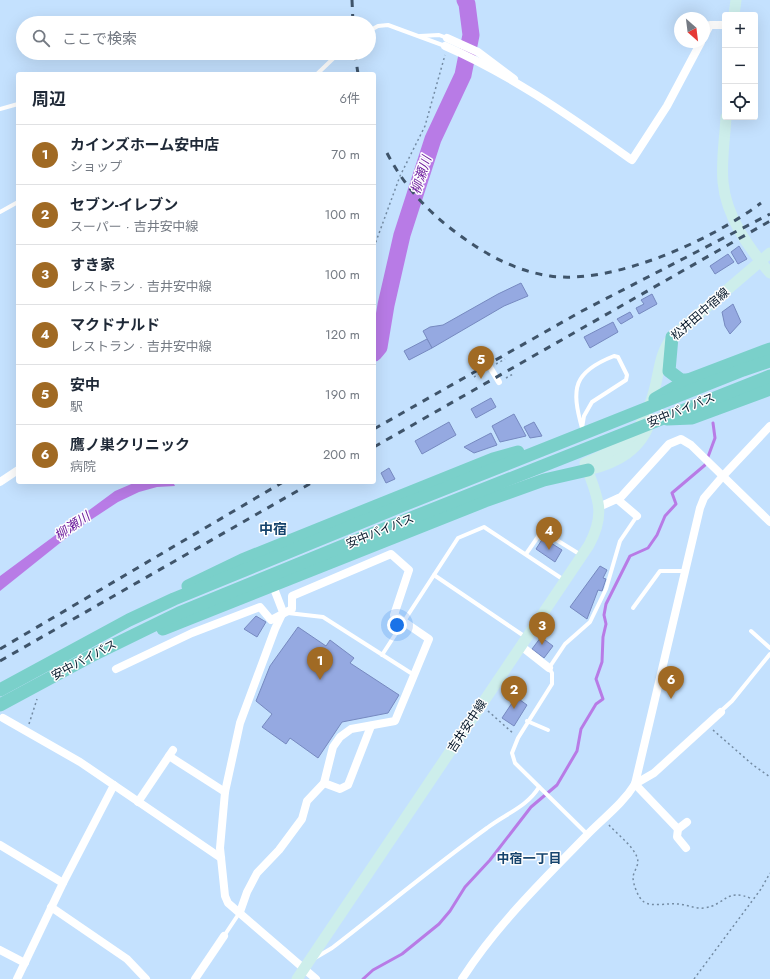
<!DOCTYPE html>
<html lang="ja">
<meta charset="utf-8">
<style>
:root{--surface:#fff;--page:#f2f2f3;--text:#1f2937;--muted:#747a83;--line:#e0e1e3;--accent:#a06a24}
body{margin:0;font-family:Jost,"Noto Sans JP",sans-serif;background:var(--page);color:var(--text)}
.controls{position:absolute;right:12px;top:12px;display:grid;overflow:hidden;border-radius:4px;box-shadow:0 4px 16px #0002}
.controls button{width:36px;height:36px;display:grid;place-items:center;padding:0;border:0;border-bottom:1px solid var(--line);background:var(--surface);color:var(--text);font:20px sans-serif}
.compass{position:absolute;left:674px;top:12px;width:36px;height:36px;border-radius:50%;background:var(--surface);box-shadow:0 4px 16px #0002;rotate:152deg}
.you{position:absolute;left:397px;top:625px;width:14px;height:14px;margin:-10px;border:3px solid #fff;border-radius:50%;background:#1a73e8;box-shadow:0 0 0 6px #1a73e833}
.badge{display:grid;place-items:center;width:26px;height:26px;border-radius:50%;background:var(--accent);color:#fff;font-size:13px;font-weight:700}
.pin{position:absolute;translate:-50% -33px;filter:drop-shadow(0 1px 2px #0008)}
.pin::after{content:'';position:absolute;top:21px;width:14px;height:12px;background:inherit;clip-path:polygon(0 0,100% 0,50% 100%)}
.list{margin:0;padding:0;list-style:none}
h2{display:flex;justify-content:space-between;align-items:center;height:52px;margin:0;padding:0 16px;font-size:17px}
h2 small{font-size:13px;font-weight:400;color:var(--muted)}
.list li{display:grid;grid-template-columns:26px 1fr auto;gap:12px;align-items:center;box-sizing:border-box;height:60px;padding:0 16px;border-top:1px solid var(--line)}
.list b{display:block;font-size:15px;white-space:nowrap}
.list p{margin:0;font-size:13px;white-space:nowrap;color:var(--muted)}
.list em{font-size:13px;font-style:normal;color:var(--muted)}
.icon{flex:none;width:22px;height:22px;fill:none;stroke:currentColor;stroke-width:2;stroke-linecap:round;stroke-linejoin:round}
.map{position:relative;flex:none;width:770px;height:979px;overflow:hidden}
.search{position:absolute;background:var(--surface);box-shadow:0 4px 16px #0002;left:16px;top:16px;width:360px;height:44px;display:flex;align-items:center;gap:10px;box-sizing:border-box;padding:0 14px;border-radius:22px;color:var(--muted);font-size:15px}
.panel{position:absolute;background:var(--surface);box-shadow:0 4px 16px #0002;left:16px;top:72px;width:360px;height:412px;border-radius:4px}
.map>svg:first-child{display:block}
</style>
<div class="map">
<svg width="770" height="979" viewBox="0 0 770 979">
<rect width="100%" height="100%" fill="#c4e1fe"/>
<!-- water -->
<polygon fill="#b87be6" points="136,482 173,482 175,486 157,487 139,492 118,502 80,527 0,591 0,576 115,491"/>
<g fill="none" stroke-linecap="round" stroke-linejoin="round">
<!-- stream -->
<polyline stroke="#b87be6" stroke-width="3" points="363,979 373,970 402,954 439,924 450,911 465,887 490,860 531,807 557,785 577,751 581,729 596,704 603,699 596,679 602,662 603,637 606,624 604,615 606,604 630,556 648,548 657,535 665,516 676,504 672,493 705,465 715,438 713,423"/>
<!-- river -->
<polyline stroke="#b87be6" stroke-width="17" points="374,353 379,347 386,305 402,235 433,139 463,75 471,35 467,4 465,0"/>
</g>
<!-- building -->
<g fill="#95a9e1" stroke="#7689c0">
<polygon points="739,246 747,259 738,264 731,252"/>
<polygon points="728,254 734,262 715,274 710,266"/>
<polygon points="521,283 528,296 504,306 432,348 423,331 430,327 443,325 498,294"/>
<polygon points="652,294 657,304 639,314 636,308 644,304 641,300"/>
<polygon points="733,304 741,322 730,334 725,326 722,312"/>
<polygon points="630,312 633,317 621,324 617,319"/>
<polygon points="613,322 618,332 590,348 584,337"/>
<polygon points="427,339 432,348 409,360 404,351"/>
<polygon points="491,398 496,407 476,418 471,409"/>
<polygon points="514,414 526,436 500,442 492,426"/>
<polygon points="449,422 456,435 422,454 415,441"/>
<polygon points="534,422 542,436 530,438 524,427"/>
<polygon points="491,433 497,445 474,453 464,447"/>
<polygon points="389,468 395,479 386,483 381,473"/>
<polygon points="543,538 562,550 555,562 536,549"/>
<polygon points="600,566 607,570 603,578 606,579 602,591 598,590 587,619 570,607"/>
<polygon points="256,616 266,622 257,637 244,629"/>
<polygon points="298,627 326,646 330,640 354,658 350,663 399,695 388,713 342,722 318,758 290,738 286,744 262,727 272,714 256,701 270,666"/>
<polygon points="541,637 553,646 544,658 532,649"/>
<polygon points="516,697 527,705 514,726 502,718"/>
</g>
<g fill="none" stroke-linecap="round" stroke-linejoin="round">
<!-- path -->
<g stroke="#738ba3" stroke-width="1.5" stroke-dasharray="2 3" stroke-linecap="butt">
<polyline points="374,247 400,176 425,126 445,55"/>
<polyline points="496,364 505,359"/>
<polyline points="474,377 484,371"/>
<polyline points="506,378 513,374"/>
<polyline points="488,711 514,734"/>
<polyline points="29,724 37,699"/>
<polyline points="713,730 753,765 770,777"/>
<path d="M609,825C618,835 632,845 637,857C640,865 634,870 633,877C633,884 638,898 644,902C651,907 669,903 677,904C686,904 695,909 704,908C726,905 726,887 752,899"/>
<polyline points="694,979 761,889 770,873"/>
</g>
<!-- service -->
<g stroke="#fff" stroke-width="4">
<polyline points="369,31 378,26 388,25 445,46"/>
<polyline points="420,36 439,35 447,38"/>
<polyline points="317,74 339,53"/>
<polyline points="0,109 18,104"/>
<polyline points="0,212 18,202"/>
<path d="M614,356L618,357L627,375L626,380L592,402L584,416L582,428C571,388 573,372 614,356Z"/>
<polyline points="526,554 542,531 581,555"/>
<polyline points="434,575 527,638"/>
<polyline points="633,608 660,571 685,571"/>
<polyline points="288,613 323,617 414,675"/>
<polyline points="751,631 770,648"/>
<polyline points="382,655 458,538 484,527 564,580"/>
<polyline points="721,711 732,701 770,654"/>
<polyline points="527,721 548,730"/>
<polyline points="587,834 515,763 512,753 518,738 552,684 552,673 549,668 565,644 590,622 606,589 620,541 637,516"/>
<polyline points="224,936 240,912"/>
<path d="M315,958L332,948C384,908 434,866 487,828C505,814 527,807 539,787"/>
</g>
<!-- pedestrian -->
<polyline stroke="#fff" stroke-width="6" points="490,367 499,382"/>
<!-- minor -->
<g stroke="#fff" stroke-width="8">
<polyline points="704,36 710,25 725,25"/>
<polyline points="447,38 478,52 514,79"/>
<path d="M445,46C512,75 572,118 632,160L667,106L701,42"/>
<polyline points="0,482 18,470"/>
<polyline points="617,499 637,516"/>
<polyline points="599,507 621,497 669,444 681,439 691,445 770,522"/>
<polyline points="273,586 283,612 275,629 240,723 225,792 220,848 225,896 228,903 316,979"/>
<polyline points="521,646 549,668"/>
<polyline points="116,669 192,633 260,607 271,620 292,609 292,596 391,554 409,570 394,615 429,639 395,721 351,729 340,737 333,747 324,783 307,801 302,819 279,850 257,873 247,892 240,912"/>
<polyline points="3,718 80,762 221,858"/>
<polyline points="169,756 225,792"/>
<polyline points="324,783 340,789 348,785 371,726"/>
<polyline points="635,784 654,773 721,712"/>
<polyline points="635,784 678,829 687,822"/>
<polyline points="138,802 173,750"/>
<polyline points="678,829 677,837 686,848"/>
<polyline points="0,845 63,883"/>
<polyline points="51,907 127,959 146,979"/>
<polyline points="0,950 25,963"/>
<polyline points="17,979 63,883 114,785"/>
<polyline points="195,979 224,936"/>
<path d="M462,979C496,926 541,882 585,837C602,819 622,805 635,784L700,508L704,498L722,477L770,426"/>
</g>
<!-- secondary -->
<g stroke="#cdeeeb" stroke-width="11">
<polyline points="734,15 736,0"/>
<path d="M726,117C725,138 721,160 723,182C726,216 748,247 770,273"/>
<path d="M588,470C617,463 642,450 651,419"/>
<path d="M297,979L589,545C607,511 597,497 585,463C630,445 645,431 656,383C660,365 661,352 672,337L770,253"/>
</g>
<!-- trunk -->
<g stroke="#7ad0ca" stroke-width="13">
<polyline points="672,337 669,371 681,380 688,380"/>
<polyline points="655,399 688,380 770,349"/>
<polyline points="667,419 692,418 770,389"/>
<polyline points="188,586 242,560 493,459 518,452"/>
<polyline points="163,629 485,501 544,480 588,470"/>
<polyline points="0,690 129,620 174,599 406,504 743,370 770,361"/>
<polyline points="0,705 89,657 179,613 411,518 770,376"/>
</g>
<!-- rail -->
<g stroke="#3f546a" stroke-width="3" stroke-dasharray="7 7" stroke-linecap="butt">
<polyline points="352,0 353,23"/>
<polyline points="355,53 358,74"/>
<path d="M387,153C404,186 428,212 458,234C486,255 516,271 550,276C613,285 712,240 761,203"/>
<polyline points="374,429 582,311 770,214"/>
<polyline points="374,447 770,221"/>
<polyline points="0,649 283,482"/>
<polyline points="0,661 313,482"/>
</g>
</g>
<g text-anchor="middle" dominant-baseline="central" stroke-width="3" stroke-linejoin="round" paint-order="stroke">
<!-- street labels -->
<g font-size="12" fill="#051729" stroke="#fefefe">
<text transform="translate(700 314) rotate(-41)">松井田中宿線</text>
<text transform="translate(681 410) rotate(-22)">安中バイパス</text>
<text transform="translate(380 531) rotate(-22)">安中バイパス</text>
<text transform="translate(84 660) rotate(-28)">安中バイパス</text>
<text transform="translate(467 726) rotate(-57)">吉井安中線</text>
</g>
<!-- water labels -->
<g font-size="13" font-style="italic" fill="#6f1f9e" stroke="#fefefe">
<text transform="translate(421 175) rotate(-72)">柳瀬川</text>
<text transform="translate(72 526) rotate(-34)">柳瀬川</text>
</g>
<!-- neighbourhood labels -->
<g font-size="13" font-weight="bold" fill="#16446d" stroke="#fefefe">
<text x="529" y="858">中宿一丁目</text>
</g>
<!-- quarter labels -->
<g font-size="14" font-weight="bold" fill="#16446d" stroke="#fefefe">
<text x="273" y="529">中宿</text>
</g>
</g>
</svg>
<div class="controls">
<button>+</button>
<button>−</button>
<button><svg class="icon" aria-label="locate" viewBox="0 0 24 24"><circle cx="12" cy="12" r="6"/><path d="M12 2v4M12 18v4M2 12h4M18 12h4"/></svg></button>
</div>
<svg class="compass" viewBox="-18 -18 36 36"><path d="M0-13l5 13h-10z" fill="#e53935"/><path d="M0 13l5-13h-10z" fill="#747a83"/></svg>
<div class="you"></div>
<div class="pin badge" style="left:320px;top:680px">1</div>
<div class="pin badge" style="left:514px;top:709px">2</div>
<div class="pin badge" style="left:542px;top:645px">3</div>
<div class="pin badge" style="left:549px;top:550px">4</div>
<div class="pin badge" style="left:481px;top:379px">5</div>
<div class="pin badge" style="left:671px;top:699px">6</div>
<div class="search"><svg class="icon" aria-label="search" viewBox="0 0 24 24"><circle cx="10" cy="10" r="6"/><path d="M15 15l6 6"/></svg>ここで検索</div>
<section class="panel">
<h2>周辺<small>6件</small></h2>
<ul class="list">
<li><span class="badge">1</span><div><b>カインズホーム安中店</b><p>ショップ</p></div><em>70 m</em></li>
<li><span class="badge">2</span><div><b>セブン-イレブン</b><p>スーパー · 吉井安中線</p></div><em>100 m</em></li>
<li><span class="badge">3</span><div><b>すき家</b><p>レストラン · 吉井安中線</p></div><em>100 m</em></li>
<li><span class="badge">4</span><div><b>マクドナルド</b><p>レストラン · 吉井安中線</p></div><em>120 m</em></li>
<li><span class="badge">5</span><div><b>安中</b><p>駅</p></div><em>190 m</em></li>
<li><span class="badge">6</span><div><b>鷹ノ巣クリニック</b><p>病院</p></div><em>200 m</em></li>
</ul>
</section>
</div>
